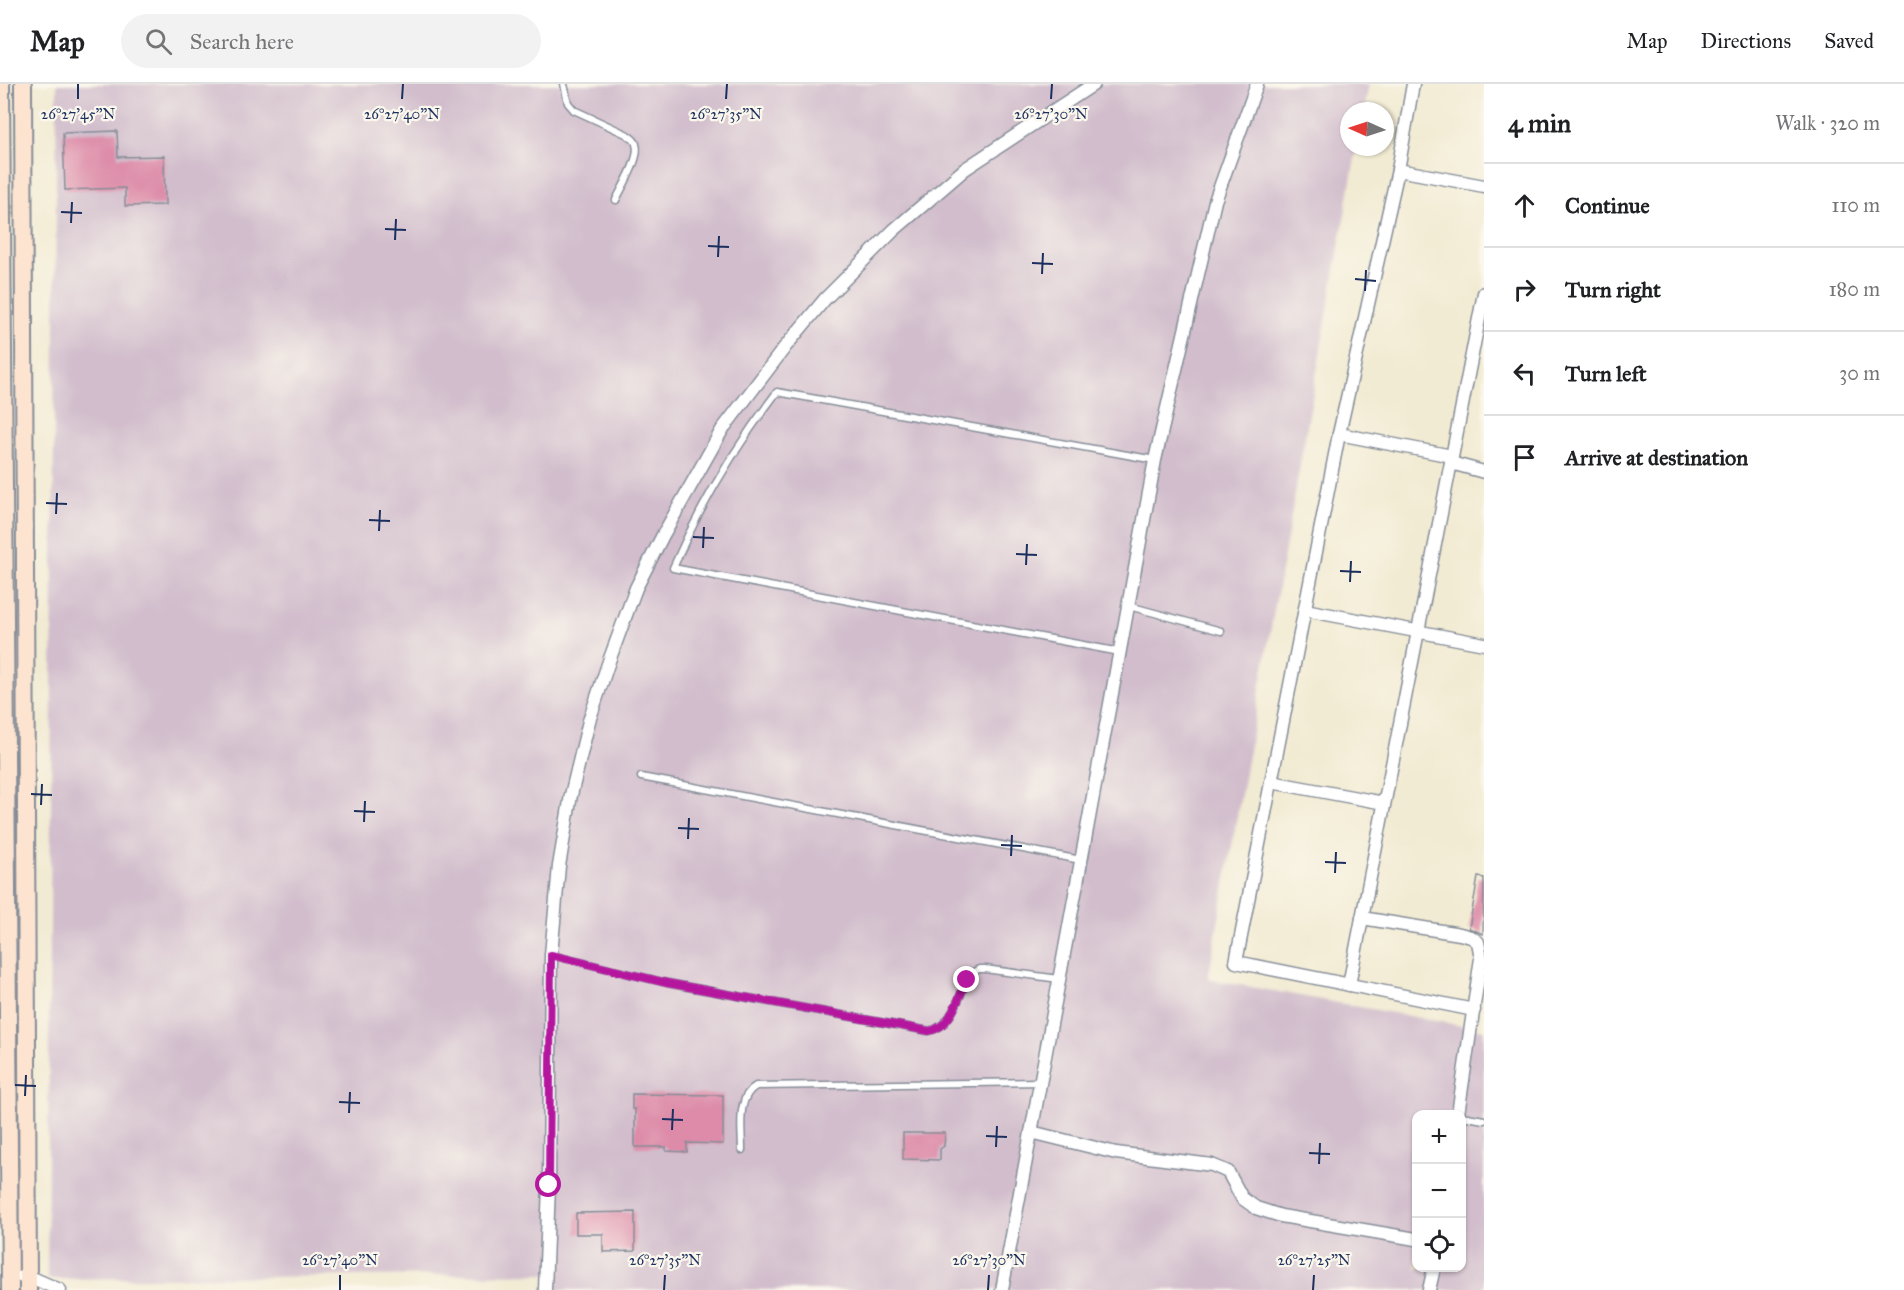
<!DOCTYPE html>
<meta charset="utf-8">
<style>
:root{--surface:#fff;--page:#f2f2f2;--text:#202124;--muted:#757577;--line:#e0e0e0}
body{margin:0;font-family:"IM FELL Great Primer",serif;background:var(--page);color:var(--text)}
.controls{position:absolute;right:18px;bottom:18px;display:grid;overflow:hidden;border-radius:12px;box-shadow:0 2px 4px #0004}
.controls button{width:54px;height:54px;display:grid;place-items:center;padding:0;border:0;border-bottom:2px solid var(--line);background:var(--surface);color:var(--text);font:30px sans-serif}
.compass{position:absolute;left:1340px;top:18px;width:54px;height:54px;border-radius:50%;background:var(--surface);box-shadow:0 2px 4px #0004;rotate:273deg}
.stop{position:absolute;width:18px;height:18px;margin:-14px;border:4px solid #b5179e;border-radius:50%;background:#fff}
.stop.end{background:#b5179e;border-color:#fff;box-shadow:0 2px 6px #0008}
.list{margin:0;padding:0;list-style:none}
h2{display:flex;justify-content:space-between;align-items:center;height:78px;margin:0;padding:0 24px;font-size:26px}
h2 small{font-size:20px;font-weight:400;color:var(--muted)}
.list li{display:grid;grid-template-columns:39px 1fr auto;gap:18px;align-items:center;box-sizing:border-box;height:84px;padding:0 24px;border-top:2px solid var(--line)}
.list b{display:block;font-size:22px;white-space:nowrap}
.list em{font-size:20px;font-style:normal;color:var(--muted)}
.icon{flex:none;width:33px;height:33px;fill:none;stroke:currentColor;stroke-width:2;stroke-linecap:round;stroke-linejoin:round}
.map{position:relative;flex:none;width:1484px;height:1206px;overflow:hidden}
header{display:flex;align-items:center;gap:36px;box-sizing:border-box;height:84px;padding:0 30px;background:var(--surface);border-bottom:2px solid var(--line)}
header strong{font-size:28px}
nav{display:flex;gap:33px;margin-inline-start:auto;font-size:21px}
.search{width:420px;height:54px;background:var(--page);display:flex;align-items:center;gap:15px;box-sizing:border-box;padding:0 21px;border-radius:33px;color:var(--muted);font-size:22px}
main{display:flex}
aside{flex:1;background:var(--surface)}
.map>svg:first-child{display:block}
</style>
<header>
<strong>Map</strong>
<div class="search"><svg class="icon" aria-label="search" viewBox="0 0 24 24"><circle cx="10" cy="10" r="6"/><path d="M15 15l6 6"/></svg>Search here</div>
<nav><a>Map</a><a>Directions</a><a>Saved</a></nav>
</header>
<main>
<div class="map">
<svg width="1484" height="1206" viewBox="0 0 1484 1206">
<rect width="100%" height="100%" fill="#fbf7ec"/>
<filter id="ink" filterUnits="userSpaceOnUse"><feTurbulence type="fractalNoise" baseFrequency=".0167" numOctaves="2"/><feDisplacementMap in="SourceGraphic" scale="12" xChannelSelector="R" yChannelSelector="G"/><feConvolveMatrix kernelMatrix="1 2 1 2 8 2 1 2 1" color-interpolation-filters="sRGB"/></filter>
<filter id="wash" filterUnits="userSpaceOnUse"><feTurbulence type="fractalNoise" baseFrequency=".008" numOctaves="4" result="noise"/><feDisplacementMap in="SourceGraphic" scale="24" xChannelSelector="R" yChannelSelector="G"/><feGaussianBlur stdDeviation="1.35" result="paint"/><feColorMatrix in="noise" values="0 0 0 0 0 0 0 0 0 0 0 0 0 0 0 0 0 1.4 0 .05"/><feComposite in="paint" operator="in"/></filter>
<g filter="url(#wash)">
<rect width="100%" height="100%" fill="#f2ebd3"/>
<!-- industrial -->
<path fill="#d1bdcc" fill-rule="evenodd" d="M57,0H1369L1364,27H1349V63H1357L1208,895L1484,946V1206H554V1190L47,1195ZM1416,1030H1462V1184H1416Z"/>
<g id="blocks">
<!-- building -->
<g fill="#dd8ba8">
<polygon points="117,47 118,73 164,72 165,121 125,122 125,104 65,106 63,49"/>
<polygon points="1478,793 1484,794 1483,850 1469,844"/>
<polygon points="632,1010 723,1011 723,1060 687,1059 687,1068 666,1067 666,1063 635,1063 635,1025 632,1025"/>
<polygon points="903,1049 945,1049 944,1062 940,1065 940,1076 903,1075"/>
<polygon points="635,1128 635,1167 603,1168 603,1150 576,1150 576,1129"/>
</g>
</g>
</g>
<g filter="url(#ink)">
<use href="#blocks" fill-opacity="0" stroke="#868d98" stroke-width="1.5"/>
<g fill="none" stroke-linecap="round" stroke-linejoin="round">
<defs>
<g id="lane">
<path d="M564,0L568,19L574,26L626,50C630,53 635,55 636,60C641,74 622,103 616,116"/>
<polyline points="1129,522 1221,547"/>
<path d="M1120,568L673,484C700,422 736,362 777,308L1155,376"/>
<polyline points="641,693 1081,776"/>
<path d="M551,871L667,899L929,947C953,943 960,908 970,890L979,885H985L1059,895"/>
<polyline points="1462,1032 1484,1036"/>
<path d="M742,1066C742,1046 736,1013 756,1002L1040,998"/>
</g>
<g id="street">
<polyline points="1413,0 1398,86 1339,350 1236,878 1474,926"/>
<polyline points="1398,86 1484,102"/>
<polyline points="1339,350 1452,372"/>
<polyline points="1451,379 1484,388"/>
<polyline points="1305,526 1484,560"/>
<polyline points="1271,698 1384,719"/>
<polyline points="1362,834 1460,850 1471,853 1478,858 1481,874 1458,1030"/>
<polyline points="1349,901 1484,209"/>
<polyline points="1031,1048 1116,1069 1212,1081 1228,1088 1242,1114 1256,1124 1281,1132 1416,1155"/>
<polyline points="22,1192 28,1192 60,1206"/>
<polyline points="545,1206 549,1101 551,871 559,782 571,711 589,637 609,577 636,504 663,451 722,346 785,263 825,215 894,146 965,85 1094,0"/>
<polyline points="1002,1206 1155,376 1215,117 1257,0"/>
<polyline points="1429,1206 1434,1184"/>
</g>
<g id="secondary">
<polyline points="1,0 10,1206"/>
<polyline points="23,0 28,1206"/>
</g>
</defs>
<!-- lane casing -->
<use href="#lane" stroke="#868d98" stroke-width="9"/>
<!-- street casing -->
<use href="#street" stroke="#868d98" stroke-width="15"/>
<!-- secondary casing -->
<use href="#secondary" stroke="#868d98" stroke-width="20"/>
<!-- lane -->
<use href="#lane" stroke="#fff" stroke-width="6"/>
<!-- street -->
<use href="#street" stroke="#fff" stroke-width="12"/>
<!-- secondary -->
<use href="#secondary" stroke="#fde4d0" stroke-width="16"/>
</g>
</g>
<g fill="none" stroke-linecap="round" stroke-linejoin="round" filter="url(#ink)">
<!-- route -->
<path stroke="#b5179e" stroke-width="8" d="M549,1101L551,871L667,899L929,947C951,944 958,914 967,896"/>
</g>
<!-- ticks -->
<path fill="none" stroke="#1b2f5e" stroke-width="2" d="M78,15V0M402,15L403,0M726,15L727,0M1051,15L1052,0M61,128L82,129M71,139L72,118M385,145L406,146M395,156L396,135M708,162L729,163M718,173L719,152M1032,179L1053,180M1042,190L1043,169M1355,195L1376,197M1365,207L1366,186M46,419L67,420M56,430L57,409M369,436L390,437M379,447L380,426M693,453L714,454M703,464L704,443M1016,470L1037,471M1026,481L1027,460M1340,487L1361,488M1350,498L1351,477M31,710L52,711M41,721L42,700M354,727L375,728M364,738L365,717M678,744L699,745M688,755L689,734M1001,761L1022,762M1011,772L1012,751M1325,778L1346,779M1335,789L1336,768M15,1001L36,1002M25,1012L26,991M339,1018L360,1019M349,1029L350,1008M662,1035L683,1036M672,1046L673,1025M986,1052L1007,1053M996,1063L997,1042M1309,1069L1330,1070M1319,1080L1320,1059M340,1206V1191M664,1206L665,1191M988,1206L989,1191M1313,1206L1314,1191"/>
<g font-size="15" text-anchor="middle" fill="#1b2f5e" stroke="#fbf7ec" stroke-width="4.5" stroke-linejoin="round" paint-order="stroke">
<text x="78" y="35">26°27'45"N</text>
<text x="402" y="35">26°27'40"N</text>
<text x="726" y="35">26°27'35"N</text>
<text x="1051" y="35">26°27'30"N</text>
<text x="340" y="1181">26°27'40"N</text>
<text x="665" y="1181">26°27'35"N</text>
<text x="989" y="1181">26°27'30"N</text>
<text x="1314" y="1181">26°27'25"N</text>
</g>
</svg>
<div class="controls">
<button>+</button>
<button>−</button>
<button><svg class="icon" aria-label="locate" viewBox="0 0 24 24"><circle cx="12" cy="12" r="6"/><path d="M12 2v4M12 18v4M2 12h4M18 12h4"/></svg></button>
</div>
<svg class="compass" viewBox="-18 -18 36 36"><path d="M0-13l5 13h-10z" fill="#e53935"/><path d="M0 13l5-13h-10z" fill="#757577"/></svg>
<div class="stop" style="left:549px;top:1101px"></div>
<div class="stop end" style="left:967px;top:896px"></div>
</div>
<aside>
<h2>4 min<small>Walk · 320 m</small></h2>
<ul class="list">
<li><svg class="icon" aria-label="ahead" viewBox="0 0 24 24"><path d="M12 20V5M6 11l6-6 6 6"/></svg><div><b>Continue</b></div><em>110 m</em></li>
<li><svg class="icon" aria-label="right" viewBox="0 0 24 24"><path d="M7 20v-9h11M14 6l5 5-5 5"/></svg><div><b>Turn right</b></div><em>180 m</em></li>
<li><svg class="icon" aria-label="left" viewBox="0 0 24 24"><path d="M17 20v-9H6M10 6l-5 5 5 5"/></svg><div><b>Turn left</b></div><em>30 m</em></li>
<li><svg class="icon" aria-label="arrive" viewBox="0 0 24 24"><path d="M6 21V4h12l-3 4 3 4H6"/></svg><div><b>Arrive at destination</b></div></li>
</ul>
</aside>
</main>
